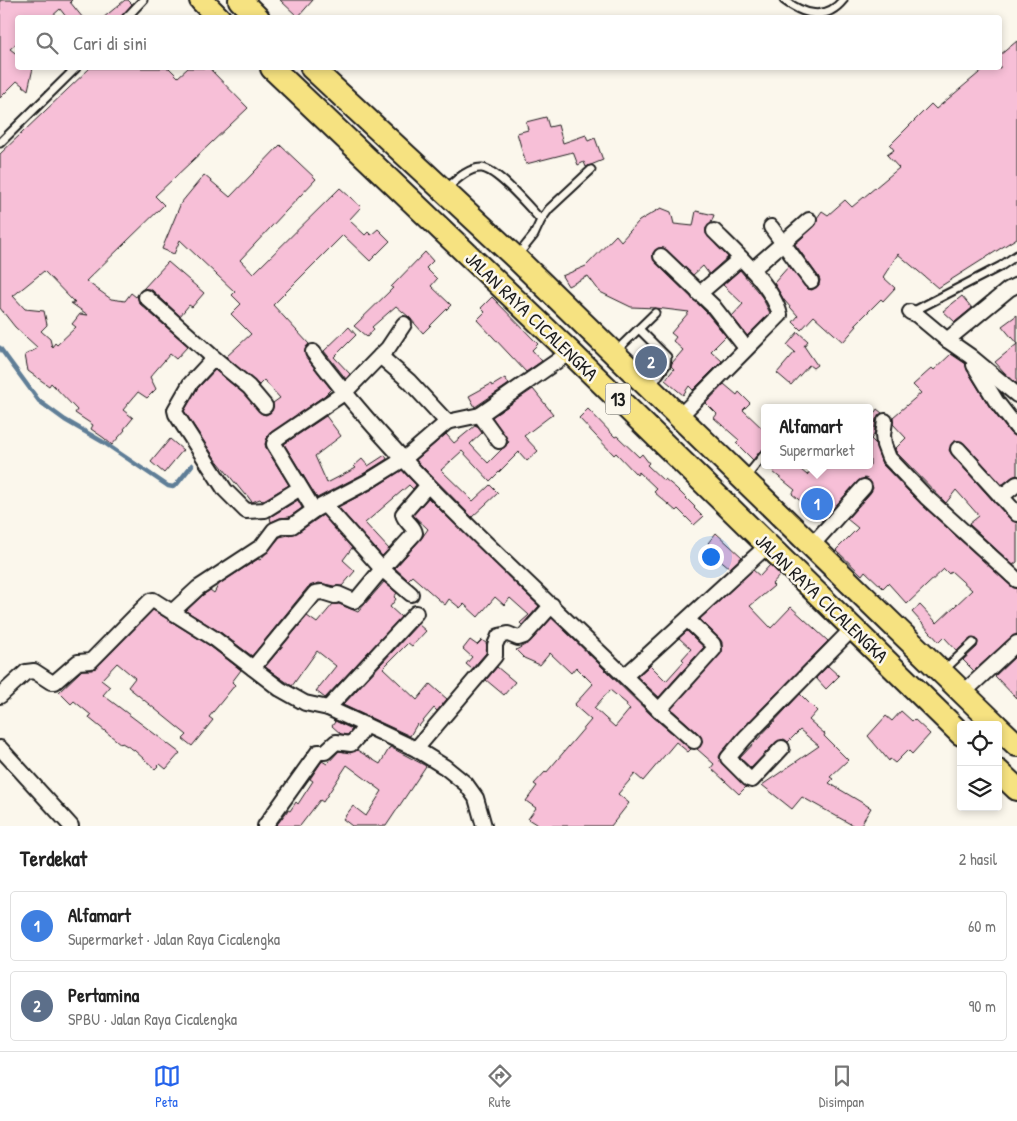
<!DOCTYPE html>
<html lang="id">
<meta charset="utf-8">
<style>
:root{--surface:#fff;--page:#f6f6f6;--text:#222;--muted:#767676;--line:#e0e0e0;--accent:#2563eb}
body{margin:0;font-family:"Patrick Hand",sans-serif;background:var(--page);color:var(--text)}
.controls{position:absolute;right:15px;bottom:15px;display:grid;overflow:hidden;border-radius:5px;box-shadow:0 2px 8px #0003}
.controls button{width:45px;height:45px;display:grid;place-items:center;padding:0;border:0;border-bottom:1px solid var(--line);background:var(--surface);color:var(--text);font:25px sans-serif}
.you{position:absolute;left:710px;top:556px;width:18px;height:18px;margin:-12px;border:4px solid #fff;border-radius:50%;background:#1a73e8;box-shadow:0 0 0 8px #1a73e833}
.badge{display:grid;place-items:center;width:32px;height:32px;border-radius:50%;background:var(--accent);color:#fff;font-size:16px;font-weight:700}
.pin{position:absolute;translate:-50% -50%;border:2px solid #fff;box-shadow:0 1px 5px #0006}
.popup{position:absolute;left:761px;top:404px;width:112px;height:65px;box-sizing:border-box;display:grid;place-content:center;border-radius:5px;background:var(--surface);filter:drop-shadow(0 1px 4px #0005);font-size:16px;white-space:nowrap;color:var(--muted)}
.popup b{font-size:19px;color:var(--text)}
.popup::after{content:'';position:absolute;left:50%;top:100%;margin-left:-10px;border:10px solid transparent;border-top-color:var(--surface)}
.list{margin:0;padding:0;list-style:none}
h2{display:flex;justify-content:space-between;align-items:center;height:65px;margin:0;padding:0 20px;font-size:21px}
h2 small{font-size:16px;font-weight:400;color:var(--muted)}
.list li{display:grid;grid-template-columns:32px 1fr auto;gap:15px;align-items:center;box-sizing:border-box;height:70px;margin:0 10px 10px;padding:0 10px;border:1px solid var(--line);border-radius:5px}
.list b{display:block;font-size:19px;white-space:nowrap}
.list p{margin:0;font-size:16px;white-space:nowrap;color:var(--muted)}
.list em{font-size:16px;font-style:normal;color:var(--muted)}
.icon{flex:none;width:28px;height:28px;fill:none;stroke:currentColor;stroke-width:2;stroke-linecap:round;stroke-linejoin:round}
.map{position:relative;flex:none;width:1017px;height:826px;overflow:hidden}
.search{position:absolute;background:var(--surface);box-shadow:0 2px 8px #0003;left:15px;right:15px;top:15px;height:55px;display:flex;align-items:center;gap:12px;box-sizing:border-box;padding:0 18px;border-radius:5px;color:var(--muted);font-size:19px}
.sheet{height:225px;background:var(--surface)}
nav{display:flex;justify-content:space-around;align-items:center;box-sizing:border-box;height:70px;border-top:1px solid var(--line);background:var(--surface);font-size:14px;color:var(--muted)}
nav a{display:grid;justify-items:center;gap:2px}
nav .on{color:var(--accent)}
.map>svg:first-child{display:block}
</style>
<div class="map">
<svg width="1017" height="826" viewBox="0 0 1017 826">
<rect width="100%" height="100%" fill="#fbf7ec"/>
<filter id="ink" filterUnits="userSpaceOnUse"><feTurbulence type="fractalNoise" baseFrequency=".02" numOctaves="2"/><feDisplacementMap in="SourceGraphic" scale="10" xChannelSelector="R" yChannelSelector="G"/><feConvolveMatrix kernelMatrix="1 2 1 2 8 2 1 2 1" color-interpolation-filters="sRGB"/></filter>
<g filter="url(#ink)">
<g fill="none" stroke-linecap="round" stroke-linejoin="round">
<!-- stream -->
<polyline stroke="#5f7e97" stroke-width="4.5" points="0,348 39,401 65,420 103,442 168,486 173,487 177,484 192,465"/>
</g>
<!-- building -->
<g fill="#f7bfd7" stroke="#1c1c1c" fill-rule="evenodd">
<polygon points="0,0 72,0 70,2 83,18 67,18 60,9 50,18 18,18 18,42 10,49 18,55 18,68 33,68 28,90 17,81 0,98"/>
<polygon points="125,0 128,0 132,4 121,18 103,18"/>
<polygon points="280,0 313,0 298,17"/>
<polygon points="1017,41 1017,238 938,288 898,254 883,277 895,288 883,301 881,299 855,325 857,326 843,342 814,316 801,330 793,322 798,316 784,300 774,283 789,266 807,289 812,290 819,285 820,280 818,276 795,244 815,226 817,218 822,211 828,215 845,200 852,207 899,168 887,155 894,150 890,145 931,104 936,109 985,68 1000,68 1000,55"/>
<path d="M90,68H169L178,77L188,68H209L248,108L155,196L164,205L86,281L111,299L125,301L131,293L136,297L138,294V299L140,304L188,346L176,359L170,354L150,377L156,389L147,398L138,392L123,410L133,418L124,429L125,430L112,445L104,438L91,429L93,425L75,413L77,410L51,383L49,386L28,371L25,355L38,348L15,327L0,308V154ZM44,271L75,303H71L88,315L80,314L72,324L76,327L57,345L55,343L52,347L50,339L41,331L47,325L44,311L25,309L13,296Z"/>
<polygon points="546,117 549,127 558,125 563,143 586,135 588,141 595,138 603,160 586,167 584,162 578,165 573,152 526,164 517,133 528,130 526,122"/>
<polygon points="280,145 316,179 240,260 253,274 340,188 361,207 349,220 365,235 368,232 371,235 378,229 390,241 370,261 343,235 273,305 309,344 305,349 306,357 331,389 324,396 268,435 265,444 266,448 289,485 262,501 260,499 252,502 246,494 245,495 214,457 184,411 197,389 215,370 243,393 262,414 266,415 271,412 273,408 273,403 280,398 264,380 259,385 226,357 251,334 231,314 241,304 232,295 235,292 180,240 174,254 162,249 181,203 204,175 230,197"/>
<polygon points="661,208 671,212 674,224 693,226 696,211 714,215 711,223 706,228 706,234 728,257 709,274 703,266 693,275 664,248 658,248 653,253 653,258 655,262 706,312 726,336 711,351 722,361 693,390 689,386 683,395 665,380 674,369 671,366 672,363 683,350 673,341 676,337 671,333 689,312 656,308 631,307 600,292 588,276 568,286 562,276 586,266 616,235 621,241 639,221"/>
<polygon points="425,252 433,261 426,268 437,279 431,286 451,305 423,333 409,317 396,306 372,327 374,329 367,337 354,326 393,288 391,287"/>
<polygon points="168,262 204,293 192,307 189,305 180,316 152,290 143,289"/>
<polygon points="740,270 762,297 770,313 747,336 732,316 743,304 723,285"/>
<polygon points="962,296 972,308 955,322 943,311"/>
<polygon points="492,297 538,344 532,350 542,361 526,372 477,320 485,312 481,308"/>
<polygon points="1017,315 1017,384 1004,372 995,362 1017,344 1002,326"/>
<polygon points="349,327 356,335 334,357 350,374 346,379 324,351"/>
<polygon points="798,332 808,341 804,346 817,365 813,368 809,365 791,385 777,373 795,352 787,345"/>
<polygon points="951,354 966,364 967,370 989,406 1010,433 1017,437 1017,475 1012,477 1002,485 964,443 960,441 953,442 949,450 952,455 995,503 1011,520 1017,523 1017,562 1013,565 969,524 979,516 956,490 946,503 897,453 895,449 906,438 893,424 893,417 921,393 913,385 932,368 934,370"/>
<polygon points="505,378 509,384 475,407 469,396 491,384 492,386"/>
<polygon points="724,384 737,395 739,392 750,403 743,410 764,430 764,449 760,451 753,460 736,443 739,440 714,418 717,414 706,403"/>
<polygon points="533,389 553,414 524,436 538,451 527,461 519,452 490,481 462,451 441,470 473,501 490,485 498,493 472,517 416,460 446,434 454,443 476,425 482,433 470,444 488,463 509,442 492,417"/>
<polygon points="588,409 615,437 617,436 639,457 642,454 649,463 647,465 664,481 665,479 676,488 695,507 694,508 703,517 694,525 678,509 676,511 654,492 657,489 639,472 637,475 616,453 614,455 595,435 579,418"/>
<polygon points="877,409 882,413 876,419 874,435 871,439 875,443 882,464 920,503 1011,586 1017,589 1017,634 1011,637 974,671 963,660 977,647 978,642 977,639 970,639 957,651 944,637 939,642 912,612 920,605 937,623 972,590 951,571 949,574 944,569 907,604 888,583 883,588 865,571 862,575 836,550 858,528 847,519 871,492 873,488 870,481 865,478 858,481 822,521 815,515 816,514 792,494 795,490 773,472 779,465 795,465 807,475 816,465 870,465 870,411 874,414"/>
<polygon points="326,416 341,436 315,456 327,483 356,468 354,466 362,459 368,466 385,455 387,459 363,474 317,498 284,444"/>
<polygon points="170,439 183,450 164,473 151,462"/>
<polygon points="402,470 416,485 413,489 409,485 365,523 389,549 382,556 338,507 371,490"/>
<polygon points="428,498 539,606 522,625 520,623 529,615 510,598 504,605 495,597 478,617 464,604 460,608 449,599 445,605 412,576 408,580 395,568 421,539 428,529 413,515"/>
<polygon points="298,500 302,508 289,517 280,518 271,522 270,517"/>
<polygon points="323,515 352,548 343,560 355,571 342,586 334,586 319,583 308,587 252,656 220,632 186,611 203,595 210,590 214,593 219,584 258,559 260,560 280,537 297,533"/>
<polygon points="716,533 742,557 730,568 717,557 720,554 708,543"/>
<polygon points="770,565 780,575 772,584 774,586 750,606 771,628 791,607 828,641 739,732 721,753 719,757 722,764 746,787 739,794 711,768 714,764 697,749 702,743 700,735 671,709 722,652 722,642 719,638 700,619 753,570 760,576"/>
<polygon points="384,582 397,593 394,597 396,599 390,607 401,617 325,698 316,691 336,666 317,651 292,686 265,667 307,616 317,623 333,604 339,604 358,612"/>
<polygon points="153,610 210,646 241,670 232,682 235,685 209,717 213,720 192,746 183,739 187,735 128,687 135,678 117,663 101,680 110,687 103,695 180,753 166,769 160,764 155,769 134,750 122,743 121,744 89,718 91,715 74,701 71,704 59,692 82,670 92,670 97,667"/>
<path d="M552,618L653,717L691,749L688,752L676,742L643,781L635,774L618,794L629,803L611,826H539L528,819L536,808L526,801L537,786L534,784L545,772L546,773L591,720L574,705L593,684L576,667L571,673L550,653L540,665L524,658L516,650L530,642ZM610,690L627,704L626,706L630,709L615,727L594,708Z"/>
<polygon points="418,624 426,631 412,646 408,643 383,668 417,700 430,684 447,699 437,711 434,708 419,726 417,724 410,736 343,705"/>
<polygon points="687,631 704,647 659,697 637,677 650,665 666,681 684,661 682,659 691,649 679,638"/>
<polygon points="470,640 477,645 482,640 487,644 486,653 472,669 466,664 472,657 463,649"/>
<polygon points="1017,655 1017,699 995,676"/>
<polygon points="828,666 839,676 826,689 816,678"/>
<polygon points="497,667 515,682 504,695 486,680"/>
<polygon points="800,694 817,711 809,720 825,734 824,736 848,760 830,777 833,779 829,783 871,808 860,826 854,826 802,797 792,809 762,785 819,746 800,730 788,742 784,739 776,742 751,768 740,758"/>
<polygon points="901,711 912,721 914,719 930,734 912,754 908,750 895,763 890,759 889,761 868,736 886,716 892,721"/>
<polygon points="333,720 352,729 348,735 341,734 332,726 335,722"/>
<polygon points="390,747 426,766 386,826 352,826 343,819 353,806 366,816 382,791 347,765 323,802 320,800 300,826 276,826 288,810 290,811 296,802 298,804 313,781 310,779 322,761 327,764 339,751 350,753 357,750 380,764"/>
</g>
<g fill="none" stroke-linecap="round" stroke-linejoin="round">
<defs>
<g id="service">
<path d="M784,0C803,14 825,22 843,0"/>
<polyline points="126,18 143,0"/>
<polyline points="0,143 76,68"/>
<path d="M446,189C455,181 469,167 482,168C498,170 529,207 541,220"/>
<polyline points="517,256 534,235 541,220 549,209 591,170"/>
<polyline points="912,312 1001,266 1017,255"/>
<polyline points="639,329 667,357 666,365 652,385"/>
<polyline points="615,352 655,313"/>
<polyline points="746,477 764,455"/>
<polyline points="944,670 973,643"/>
</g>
<g id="minor">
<polyline points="771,227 811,281"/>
<polyline points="661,256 713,306 746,348"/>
<polyline points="752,270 809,220"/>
<polyline points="699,294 741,258"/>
<polyline points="146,297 214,358 249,387 265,406"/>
<polyline points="910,312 917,315 947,340 1009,289 1017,285"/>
<polyline points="404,324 388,348 380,356 409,381 447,422"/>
<polyline points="947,340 970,356 1017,395"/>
<path d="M313,352C413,485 542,593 659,710L694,741"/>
<polyline points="214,358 190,384 175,410 176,414 225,490 246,511 265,510 300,488"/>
<polyline points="974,365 996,401 1017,428"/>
<polyline points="480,415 499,441"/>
<path d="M679,417L780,315C773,286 735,252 714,231"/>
<polyline points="885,421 883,435 884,445 889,458 926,497 1017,580"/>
<polyline points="958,449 1017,514"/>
<polyline points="1001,497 1017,484"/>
<polyline points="325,505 382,569 411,594"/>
<polyline points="314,510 274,444 276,439 344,393 380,356"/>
<polyline points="812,545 864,487"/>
<polyline points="173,611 198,588 262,546 274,530 283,526 292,526 314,510 367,482 404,459 447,422 480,415 570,352"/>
<path d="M253,668L315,593L322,592L335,596L338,594L354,601L358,598L382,569L415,533C414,526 405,522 403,514L428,485"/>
<polyline points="625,676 768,545"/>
<polyline points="963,693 1017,643"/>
<polyline points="0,696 26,672 34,671 51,682 55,682 78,662 91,661 150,601 153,600 215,639 280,689 305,703 328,708 365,725 416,749 445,767 466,784 476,798 484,826"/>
<polyline points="328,708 416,613"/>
<polyline points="659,710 714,649 713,644 688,620"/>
<polyline points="0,748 71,826"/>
<polyline points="782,748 752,780 749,779 728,758 745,738 853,628"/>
<polyline points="416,749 495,656 495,645 499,636 508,634 518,638 524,636 552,605"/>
<polyline points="265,826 318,752 325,752 336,742 351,744 359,735 365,725"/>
</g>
<g id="trunk">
<polyline points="201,0 219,18"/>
<polyline points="240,0 258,18"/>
<polyline points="272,68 570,352 961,734"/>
<polyline points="312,68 516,258 996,725"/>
<polyline points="998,727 1017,745"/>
<polyline points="998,771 1017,789"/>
</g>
</defs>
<!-- service casing -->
<use href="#service" stroke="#1c1c1c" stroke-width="11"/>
<!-- minor casing -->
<use href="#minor" stroke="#1c1c1c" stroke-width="18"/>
<!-- trunk casing -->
<use href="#trunk" stroke="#1c1c1c" stroke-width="26"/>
<!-- service -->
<use href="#service" stroke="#fbf7ec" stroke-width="7"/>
<!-- minor -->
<use href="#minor" stroke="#fbf7ec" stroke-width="14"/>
<!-- trunk -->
<use href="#trunk" stroke="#f6e281" stroke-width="22"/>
</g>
</g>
<g text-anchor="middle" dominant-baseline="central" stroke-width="5" stroke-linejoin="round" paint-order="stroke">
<!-- shield labels -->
<rect fill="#fbf7ec" stroke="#5f5e5a" stroke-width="1" x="605.5" y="383.5" width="25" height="31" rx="4"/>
<g font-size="18" font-weight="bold" fill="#1c1c1c">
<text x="618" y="399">13</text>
</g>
<!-- street labels -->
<g font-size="19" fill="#1c1c1c" stroke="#fbf7ec">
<text transform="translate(532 316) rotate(44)">JALAN RAYA CICALENGKA</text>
<text transform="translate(822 598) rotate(44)">JALAN RAYA CICALENGKA</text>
</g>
</g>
</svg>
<div class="controls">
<button><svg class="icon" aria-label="locate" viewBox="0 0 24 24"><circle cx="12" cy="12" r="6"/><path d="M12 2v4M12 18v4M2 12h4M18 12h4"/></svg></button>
<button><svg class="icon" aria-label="layers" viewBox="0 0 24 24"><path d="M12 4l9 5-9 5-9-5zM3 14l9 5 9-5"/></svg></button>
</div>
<div class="you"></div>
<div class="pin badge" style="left:817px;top:504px;background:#3f7fe0">1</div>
<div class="popup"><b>Alfamart</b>Supermarket</div>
<div class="pin badge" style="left:651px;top:362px;background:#5c6f8a">2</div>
<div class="search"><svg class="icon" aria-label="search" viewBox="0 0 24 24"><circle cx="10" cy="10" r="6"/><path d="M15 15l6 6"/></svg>Cari di sini</div>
</div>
<section class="sheet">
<h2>Terdekat<small>2 hasil</small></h2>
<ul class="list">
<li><span class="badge" style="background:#3f7fe0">1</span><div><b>Alfamart</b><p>Supermarket · Jalan Raya Cicalengka</p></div><em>60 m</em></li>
<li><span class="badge" style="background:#5c6f8a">2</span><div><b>Pertamina</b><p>SPBU · Jalan Raya Cicalengka</p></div><em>90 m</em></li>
</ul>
</section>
<nav>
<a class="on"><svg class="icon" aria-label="map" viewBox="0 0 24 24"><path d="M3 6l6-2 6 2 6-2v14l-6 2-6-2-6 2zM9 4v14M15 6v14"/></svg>Peta</a>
<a><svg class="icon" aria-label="directions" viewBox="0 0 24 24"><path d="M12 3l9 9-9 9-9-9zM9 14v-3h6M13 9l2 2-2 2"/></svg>Rute</a>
<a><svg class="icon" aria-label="saved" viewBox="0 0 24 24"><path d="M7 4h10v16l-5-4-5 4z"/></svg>Disimpan</a>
</nav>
